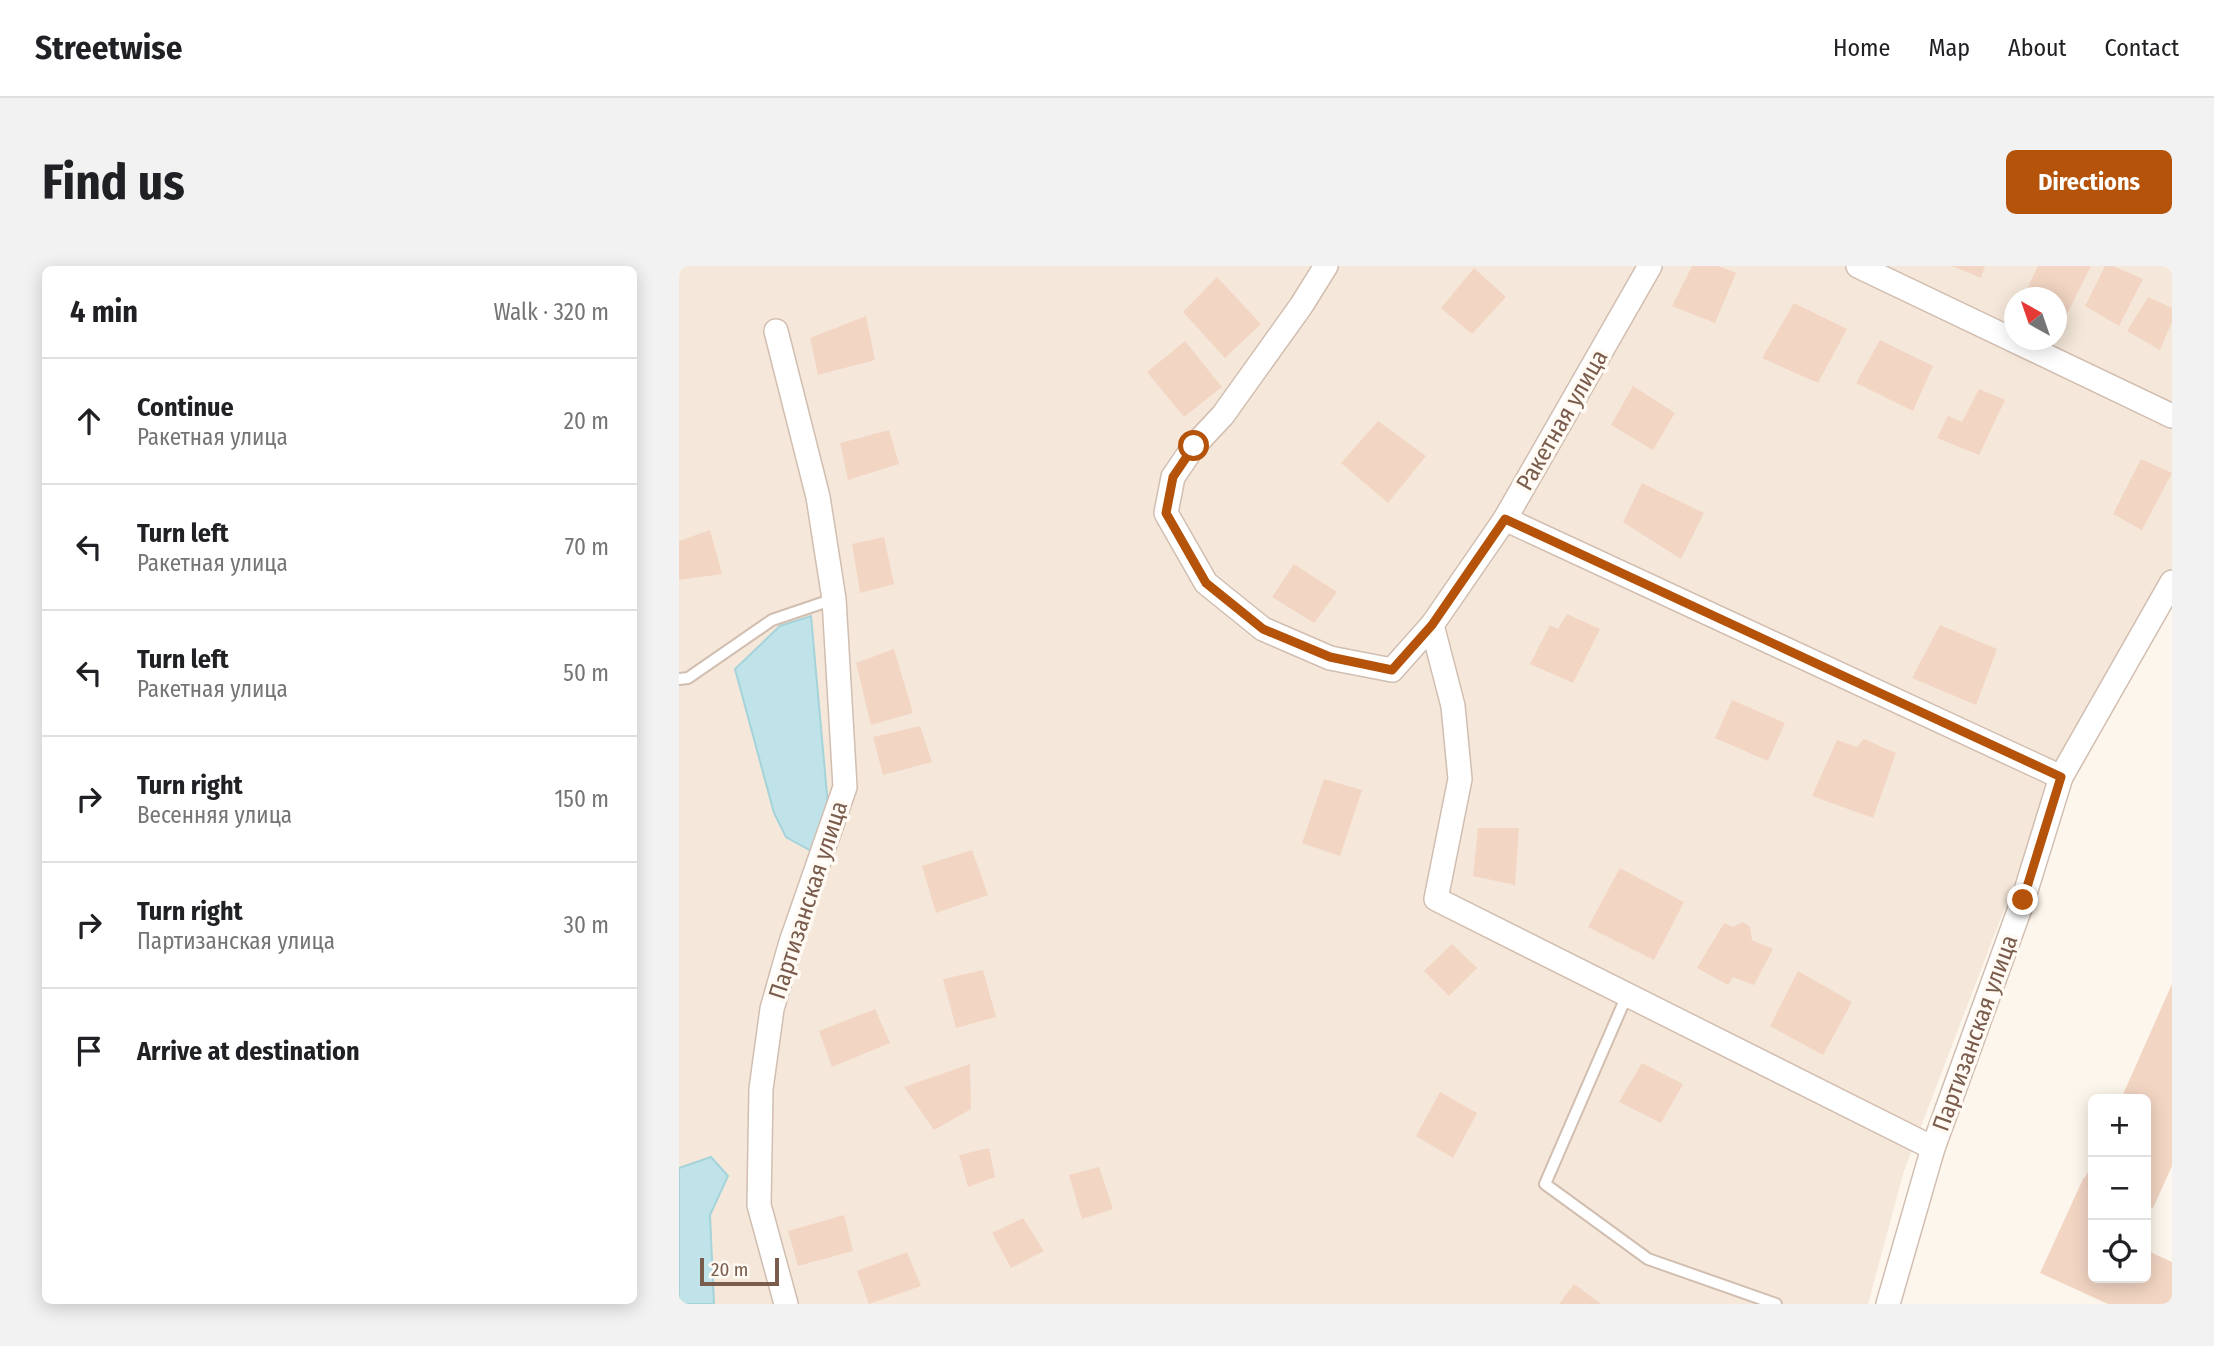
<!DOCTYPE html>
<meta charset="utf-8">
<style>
:root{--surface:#fff;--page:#f2f2f2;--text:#202124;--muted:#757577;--line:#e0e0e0;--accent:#b45309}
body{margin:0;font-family:"Fira Sans Condensed",sans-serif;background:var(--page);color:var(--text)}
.controls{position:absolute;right:21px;bottom:21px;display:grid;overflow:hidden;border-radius:10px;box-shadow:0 4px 18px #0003}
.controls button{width:63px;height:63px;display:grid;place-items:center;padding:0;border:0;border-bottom:2px solid var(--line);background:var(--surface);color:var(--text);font:35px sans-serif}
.compass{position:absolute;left:1325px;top:21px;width:63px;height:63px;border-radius:50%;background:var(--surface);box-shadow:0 4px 18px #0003;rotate:320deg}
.scale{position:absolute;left:21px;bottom:18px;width:79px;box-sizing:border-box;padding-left:7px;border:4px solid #7a5c4d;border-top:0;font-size:19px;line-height:24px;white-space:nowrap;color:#7a5c4d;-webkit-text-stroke:5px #fffaf3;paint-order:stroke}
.stop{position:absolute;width:21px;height:21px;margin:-16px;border:5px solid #b45309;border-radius:50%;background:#fff}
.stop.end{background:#b45309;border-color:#fff;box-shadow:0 2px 7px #0008}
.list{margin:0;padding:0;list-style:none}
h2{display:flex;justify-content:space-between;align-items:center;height:91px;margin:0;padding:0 28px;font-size:30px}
h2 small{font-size:23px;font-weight:400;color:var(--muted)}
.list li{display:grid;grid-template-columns:46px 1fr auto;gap:21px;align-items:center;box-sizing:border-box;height:126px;padding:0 28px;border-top:2px solid var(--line)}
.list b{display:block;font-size:26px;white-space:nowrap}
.list p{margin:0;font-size:23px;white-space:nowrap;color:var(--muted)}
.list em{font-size:23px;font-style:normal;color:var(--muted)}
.icon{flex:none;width:38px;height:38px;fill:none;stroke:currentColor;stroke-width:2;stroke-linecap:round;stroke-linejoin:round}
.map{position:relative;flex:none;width:1493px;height:1038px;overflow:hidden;border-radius:10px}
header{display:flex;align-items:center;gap:42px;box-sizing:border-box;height:98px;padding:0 35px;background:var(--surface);border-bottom:2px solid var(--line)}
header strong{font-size:33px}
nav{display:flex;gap:38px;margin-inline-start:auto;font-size:24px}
.intro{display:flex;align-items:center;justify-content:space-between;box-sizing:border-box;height:168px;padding:0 42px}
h1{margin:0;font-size:49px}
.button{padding:18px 32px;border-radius:10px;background:var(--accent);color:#fff;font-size:24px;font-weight:700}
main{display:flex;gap:42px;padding:0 42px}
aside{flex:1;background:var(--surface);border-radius:10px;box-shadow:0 4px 18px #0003}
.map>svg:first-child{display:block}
</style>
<header>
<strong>Streetwise</strong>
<nav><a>Home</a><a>Map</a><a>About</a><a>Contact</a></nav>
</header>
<div class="intro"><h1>Find us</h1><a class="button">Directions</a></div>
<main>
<aside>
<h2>4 min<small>Walk · 320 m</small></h2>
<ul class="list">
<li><svg class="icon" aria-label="ahead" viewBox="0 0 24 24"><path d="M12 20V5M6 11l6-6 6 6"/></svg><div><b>Continue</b><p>Ракетная улица</p></div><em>20 m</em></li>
<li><svg class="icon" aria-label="left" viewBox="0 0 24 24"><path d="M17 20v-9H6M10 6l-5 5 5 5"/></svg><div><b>Turn left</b><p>Ракетная улица</p></div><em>70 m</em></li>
<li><svg class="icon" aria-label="left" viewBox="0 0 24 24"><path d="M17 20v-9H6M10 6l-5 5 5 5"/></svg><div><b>Turn left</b><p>Ракетная улица</p></div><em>50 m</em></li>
<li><svg class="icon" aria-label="right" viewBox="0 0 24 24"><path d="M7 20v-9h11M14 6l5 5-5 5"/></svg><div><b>Turn right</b><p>Весенняя улица</p></div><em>150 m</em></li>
<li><svg class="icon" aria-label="right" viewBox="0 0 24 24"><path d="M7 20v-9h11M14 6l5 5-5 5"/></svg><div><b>Turn right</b><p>Партизанская улица</p></div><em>30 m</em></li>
<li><svg class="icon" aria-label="arrive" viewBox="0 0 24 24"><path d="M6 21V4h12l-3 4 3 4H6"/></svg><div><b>Arrive at destination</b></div></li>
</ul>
</aside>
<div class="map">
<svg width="1493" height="1038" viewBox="0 0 1493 1038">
<rect width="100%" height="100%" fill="#fdf6ec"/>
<!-- residential -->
<path fill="#f5e8da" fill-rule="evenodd" d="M0,0H1493V302L1385,487L1225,905L1189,1038H0ZM1336,32H1378V74H1336Z"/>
<!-- water -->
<g fill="#bfe3e8" stroke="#a5d3da" stroke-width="2">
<polygon points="132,350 150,551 132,585 107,571 95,547 56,403 101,360"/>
<polygon points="32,891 49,910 31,949 35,1038 0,1038 0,902"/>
</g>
<!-- building -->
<g fill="#f3d5c3">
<polygon points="1013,0 1039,0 1057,7 1036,57 993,40"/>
<polygon points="1273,0 1306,0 1302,12"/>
<polygon points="1359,0 1412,0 1383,58 1378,55 1378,32 1344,32"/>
<polygon points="1426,0 1434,0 1464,13 1440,60 1406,40"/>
<polygon points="795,2 827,31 793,68 762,42"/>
<polygon points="538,11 582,58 546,92 504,46"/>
<polygon points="1469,31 1493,42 1493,56 1481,84 1448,65"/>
<polygon points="1115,37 1168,63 1139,117 1083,92"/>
<polygon points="187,50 196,94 139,109 131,72"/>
<polygon points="1201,74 1254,100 1234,145 1177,117"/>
<polygon points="506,75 543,121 505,151 468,106"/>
<polygon points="954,120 996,147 974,184 932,159"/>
<polygon points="1300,123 1326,134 1300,189 1258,172 1269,150 1283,156"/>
<polygon points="699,155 747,190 709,237 662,197"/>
<polygon points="210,164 220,198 169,214 161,177"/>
<polygon points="1462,193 1493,207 1463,264 1434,248"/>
<polygon points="963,217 1025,247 1002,293 944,256"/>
<polygon points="31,264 43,308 0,314 0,275"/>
<polygon points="205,271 215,318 181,327 173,278"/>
<polygon points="615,298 658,326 635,357 593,331"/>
<polygon points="888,348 921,363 894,417 851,398 871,359 879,363"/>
<polygon points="1261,359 1318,383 1297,439 1233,412"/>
<polygon points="215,383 234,447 192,459 177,397"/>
<polygon points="1053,434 1106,457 1089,495 1036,472"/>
<polygon points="241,460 253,496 204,509 194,471"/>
<polygon points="1185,473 1217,487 1194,552 1133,530 1158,474 1178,481"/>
<polygon points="645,513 683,524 661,590 623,577"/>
<polygon points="799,562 840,562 836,619 794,610"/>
<polygon points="293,584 309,629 257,647 243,600"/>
<polygon points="941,602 1005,636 975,694 909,661"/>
<polygon points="1064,656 1071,661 1073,674 1094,683 1075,719 1054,711 1049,719 1018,702 1045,657 1054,661"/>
<polygon points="773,678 798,702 770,730 745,705"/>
<polygon points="304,704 317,751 277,762 264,713"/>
<polygon points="1119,705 1173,736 1144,789 1091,760"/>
<polygon points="1493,718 1493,900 1474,942 1467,939 1467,833 1442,833"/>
<polygon points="196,743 211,777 153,801 140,765"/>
<polygon points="963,797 1004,818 982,857 940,836"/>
<polygon points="291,798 292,843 255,864 225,821"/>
<polygon points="761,826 798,847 774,892 737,870"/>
<polygon points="310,882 316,911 289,921 280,889"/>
<polygon points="1414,895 1414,1012 1467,1012 1467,984 1493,996 1493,1038 1429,1038 1361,1007 1405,911 1406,912"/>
<polygon points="420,901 434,943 403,953 390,909"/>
<polygon points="165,949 174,985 119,1000 109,965"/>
<polygon points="344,952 365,985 332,1002 313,967"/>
<polygon points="228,986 242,1020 190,1038 178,1005"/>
<polygon points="895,1018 922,1038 880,1038"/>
</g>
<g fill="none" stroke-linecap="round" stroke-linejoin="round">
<defs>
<g id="service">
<polyline points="0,413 9,412 93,354 155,333"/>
<polyline points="948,729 866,918 969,993 1097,1038"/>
</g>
<g id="minor">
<polyline points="647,0 622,40 544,149 515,180 494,211 487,247 527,317 584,363 651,392 713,404 753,359 826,253 971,0"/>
<polyline points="1179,0 1493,150"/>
<polyline points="97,65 139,231 155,333 166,521 112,676 93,743 82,823 80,939 107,1038"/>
<polyline points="826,253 1382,511"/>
<polyline points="753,359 774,440 781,513 757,633 1254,882"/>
<polyline points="1209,1038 1254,882 1344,634 1382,511 1493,316"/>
</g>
</defs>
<!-- service casing -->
<use href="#service" stroke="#d1beb0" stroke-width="14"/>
<!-- minor casing -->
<use href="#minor" stroke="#d1beb0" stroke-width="26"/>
<!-- service -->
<use href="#service" stroke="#fff" stroke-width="10"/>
<!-- minor -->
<use href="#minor" stroke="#fff" stroke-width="23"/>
</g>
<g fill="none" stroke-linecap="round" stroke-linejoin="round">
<!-- route -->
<polyline stroke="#b45309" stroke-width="9" points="515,180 494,211 487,247 527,317 584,363 651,391 713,404 753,359 826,253 1382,511 1344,634"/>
</g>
<g text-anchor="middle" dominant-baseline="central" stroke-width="7" stroke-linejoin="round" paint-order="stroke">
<!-- street labels -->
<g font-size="24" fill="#7a5c4d" stroke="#fffaf3">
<text transform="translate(883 154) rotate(-60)">Ракетная улица</text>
<text transform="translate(129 634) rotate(-72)">Партизанская улица</text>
<text transform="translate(1296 767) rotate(-70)">Партизанская улица</text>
</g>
</g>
</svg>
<div class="controls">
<button>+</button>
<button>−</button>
<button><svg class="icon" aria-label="locate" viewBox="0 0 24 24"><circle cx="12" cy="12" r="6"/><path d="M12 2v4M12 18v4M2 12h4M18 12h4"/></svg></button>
</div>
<svg class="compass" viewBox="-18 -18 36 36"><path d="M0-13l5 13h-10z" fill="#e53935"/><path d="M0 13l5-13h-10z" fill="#757577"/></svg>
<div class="scale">20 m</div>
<div class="stop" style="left:515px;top:180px"></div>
<div class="stop end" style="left:1344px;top:634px"></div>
</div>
</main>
